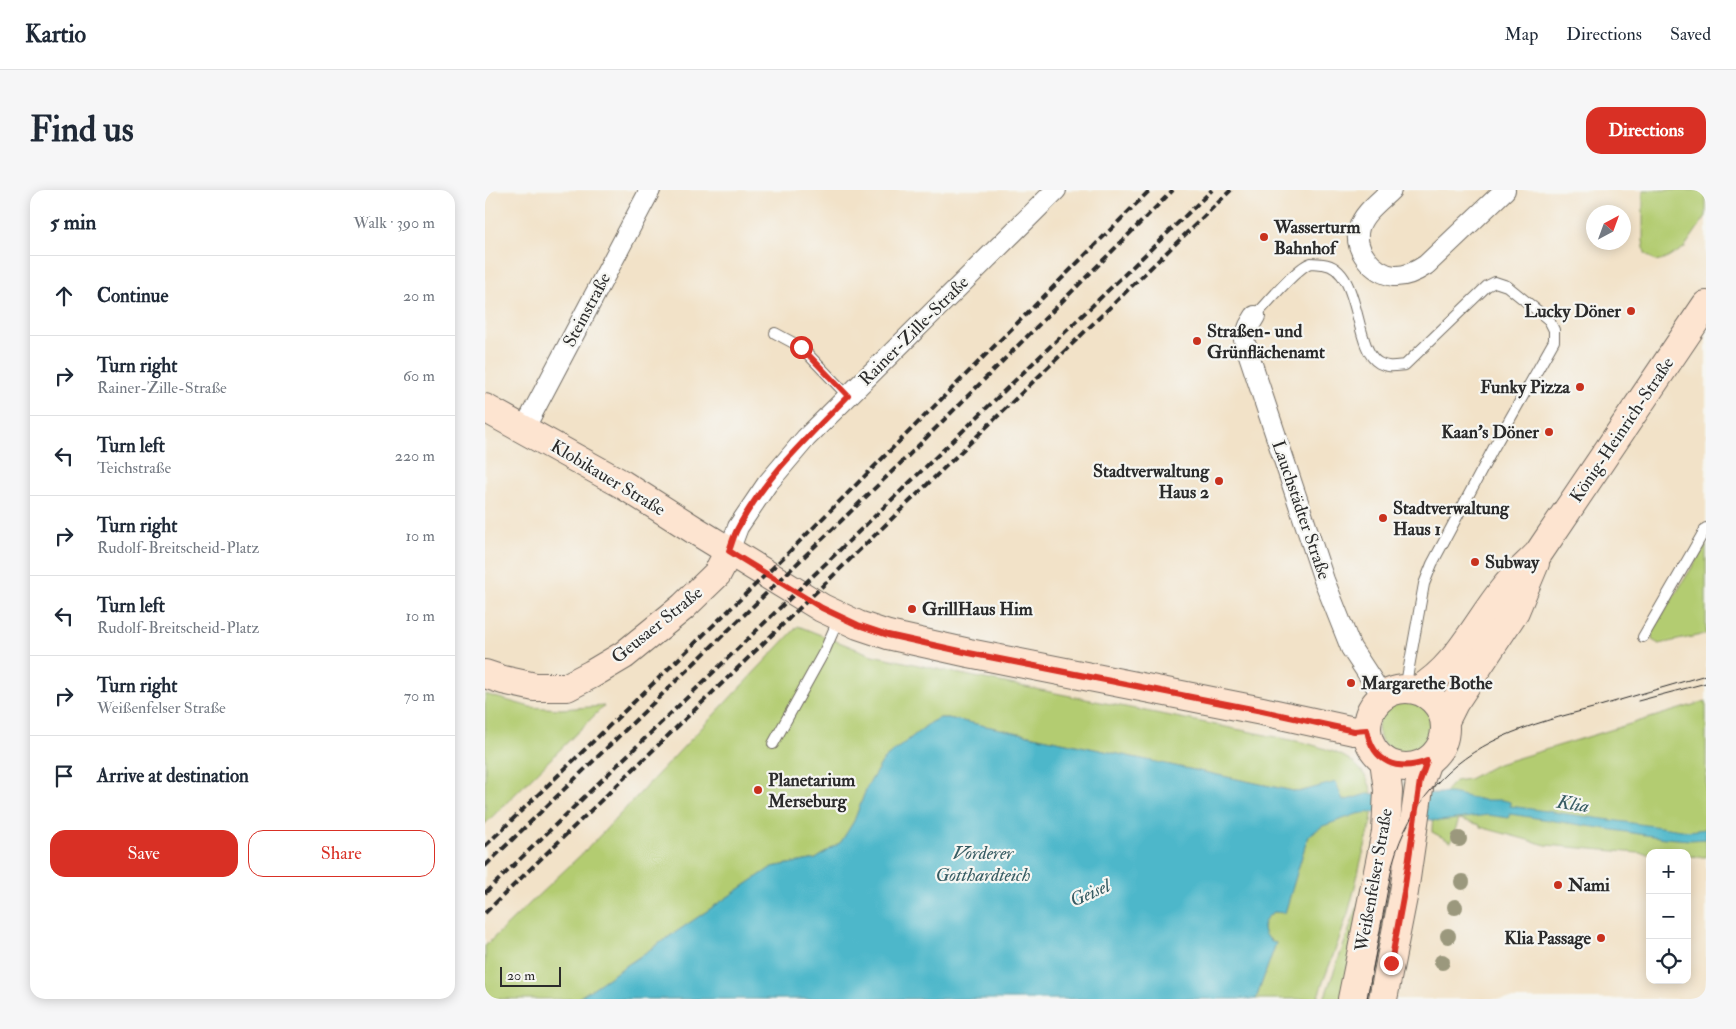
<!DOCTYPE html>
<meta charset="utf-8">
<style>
:root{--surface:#fff;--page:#f6f6f7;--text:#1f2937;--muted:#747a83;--line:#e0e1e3;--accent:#d93025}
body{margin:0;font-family:"IM FELL Double Pica",serif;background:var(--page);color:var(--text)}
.controls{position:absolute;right:15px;bottom:15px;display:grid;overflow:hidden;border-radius:10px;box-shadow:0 2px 12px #0003}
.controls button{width:45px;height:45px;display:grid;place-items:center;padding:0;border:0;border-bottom:1px solid var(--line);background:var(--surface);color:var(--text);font:25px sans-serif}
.compass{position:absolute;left:1101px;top:15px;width:45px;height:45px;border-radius:50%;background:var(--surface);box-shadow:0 2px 12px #0003;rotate:41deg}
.scale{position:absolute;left:15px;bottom:12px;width:61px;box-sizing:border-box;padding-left:5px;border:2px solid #2b2b2b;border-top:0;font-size:14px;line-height:18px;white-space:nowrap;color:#2b2b2b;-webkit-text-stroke:4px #f6f6f2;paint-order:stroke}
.stop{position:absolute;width:15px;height:15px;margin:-11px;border:4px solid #d93025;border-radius:50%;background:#fff}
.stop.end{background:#d93025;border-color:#fff;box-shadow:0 1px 5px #0008}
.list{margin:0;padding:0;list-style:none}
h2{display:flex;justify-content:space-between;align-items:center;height:65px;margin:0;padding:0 20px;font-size:21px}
h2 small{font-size:16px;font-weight:400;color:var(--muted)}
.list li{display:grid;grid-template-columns:32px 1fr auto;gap:15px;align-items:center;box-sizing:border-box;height:80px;padding:0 20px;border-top:1px solid var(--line)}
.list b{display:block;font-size:19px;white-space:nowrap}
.list p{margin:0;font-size:16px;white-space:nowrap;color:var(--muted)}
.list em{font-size:16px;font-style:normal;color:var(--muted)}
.actions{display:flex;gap:10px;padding:15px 20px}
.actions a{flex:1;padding:11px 0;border:1px solid var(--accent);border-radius:15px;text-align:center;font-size:18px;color:var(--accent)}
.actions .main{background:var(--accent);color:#fff}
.icon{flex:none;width:28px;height:28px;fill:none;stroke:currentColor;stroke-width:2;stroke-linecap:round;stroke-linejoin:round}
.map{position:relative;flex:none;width:1221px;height:809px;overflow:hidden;border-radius:15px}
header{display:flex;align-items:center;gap:30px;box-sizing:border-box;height:70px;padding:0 25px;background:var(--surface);border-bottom:1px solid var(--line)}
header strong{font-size:24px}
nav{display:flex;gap:28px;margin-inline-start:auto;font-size:18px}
.intro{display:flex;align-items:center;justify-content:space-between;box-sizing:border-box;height:120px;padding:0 30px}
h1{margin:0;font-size:35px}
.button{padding:12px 22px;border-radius:15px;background:var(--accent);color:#fff;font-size:18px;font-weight:700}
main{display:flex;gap:30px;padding:0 30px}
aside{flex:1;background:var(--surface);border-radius:15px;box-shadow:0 2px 12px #0003}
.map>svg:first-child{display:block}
</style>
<header>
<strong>Kartio</strong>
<nav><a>Map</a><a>Directions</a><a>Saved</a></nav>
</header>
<div class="intro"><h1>Find us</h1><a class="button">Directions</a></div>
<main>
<aside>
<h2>5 min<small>Walk · 390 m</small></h2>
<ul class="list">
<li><svg class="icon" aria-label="ahead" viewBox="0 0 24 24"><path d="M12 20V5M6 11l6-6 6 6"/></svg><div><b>Continue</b></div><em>20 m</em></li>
<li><svg class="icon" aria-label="right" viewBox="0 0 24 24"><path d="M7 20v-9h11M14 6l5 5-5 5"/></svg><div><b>Turn right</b><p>Rainer-Zille-Straße</p></div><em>60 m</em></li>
<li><svg class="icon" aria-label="left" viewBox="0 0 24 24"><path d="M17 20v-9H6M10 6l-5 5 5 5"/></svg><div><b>Turn left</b><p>Teichstraße</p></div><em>220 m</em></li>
<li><svg class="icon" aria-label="right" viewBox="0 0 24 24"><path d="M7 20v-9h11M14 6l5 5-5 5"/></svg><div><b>Turn right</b><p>Rudolf-Breitscheid-Platz</p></div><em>10 m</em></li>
<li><svg class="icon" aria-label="left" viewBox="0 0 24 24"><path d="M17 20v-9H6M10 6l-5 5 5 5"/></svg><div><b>Turn left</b><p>Rudolf-Breitscheid-Platz</p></div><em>10 m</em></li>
<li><svg class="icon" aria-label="right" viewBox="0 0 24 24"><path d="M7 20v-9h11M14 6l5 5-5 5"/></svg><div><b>Turn right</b><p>Weißenfelser Straße</p></div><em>70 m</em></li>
<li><svg class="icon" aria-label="arrive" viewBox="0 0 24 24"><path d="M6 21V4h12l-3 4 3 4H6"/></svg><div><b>Arrive at destination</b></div></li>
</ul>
<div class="actions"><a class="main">Save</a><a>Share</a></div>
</aside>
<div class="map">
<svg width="1221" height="809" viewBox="0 0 1221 809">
<rect width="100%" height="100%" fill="#f6f6f2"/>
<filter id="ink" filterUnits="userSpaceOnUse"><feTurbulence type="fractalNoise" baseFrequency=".02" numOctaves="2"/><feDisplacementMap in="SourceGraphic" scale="10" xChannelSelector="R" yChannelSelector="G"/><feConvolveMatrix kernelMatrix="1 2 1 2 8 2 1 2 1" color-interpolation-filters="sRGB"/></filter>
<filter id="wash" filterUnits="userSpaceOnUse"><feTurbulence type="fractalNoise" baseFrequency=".0096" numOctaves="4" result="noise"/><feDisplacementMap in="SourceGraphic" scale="20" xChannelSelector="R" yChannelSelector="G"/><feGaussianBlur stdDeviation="1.12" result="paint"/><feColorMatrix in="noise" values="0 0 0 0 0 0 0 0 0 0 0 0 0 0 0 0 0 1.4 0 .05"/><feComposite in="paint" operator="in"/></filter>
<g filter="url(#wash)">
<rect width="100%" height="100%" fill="#f2e2c8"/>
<!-- green -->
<g fill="#b3cc71" stroke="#6f7c4e">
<polygon points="1158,0 1221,0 1221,26 1199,58 1181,69 1170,71 1160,63 1158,51"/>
<polygon points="1221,355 1221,444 1174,454 1167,450 1167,441"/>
<path d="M313,436L387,465L480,485L821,553C848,561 874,567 885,596C893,619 882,648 876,671C872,688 868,706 863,723C854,752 842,780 832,809H771L791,753L780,746C776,735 779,728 789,722L800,723L823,646L828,642L813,602L463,528H455L446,532L399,569L382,597L369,631L356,652L331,669L287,677L92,809H0V756L103,658Z"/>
<polygon points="0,504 45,517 76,519 119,516 0,634"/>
<circle cx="920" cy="537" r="27"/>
<path d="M1221,511V667L1202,666V663H1165V664L1061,655L995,637V635L974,629L966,652L947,642C947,617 953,609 970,591L984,589L1010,575Z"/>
<polygon points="875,710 858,809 839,809"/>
</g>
<!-- water -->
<path fill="#4db7ca" stroke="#3c717a" d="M455,528H463L813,602L851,592L858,611L882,604L966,603L998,610H1018L1025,612V616L1204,641L1221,639V649L1205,650L1180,648L1025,624L1024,628L1003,625L955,631L887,622L872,624L838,636L823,646L800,723L789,722C774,731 774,746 791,753L771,809H92L287,677L331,669L356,652L369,631L382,597L399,569L446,532Z"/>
</g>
<g filter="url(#ink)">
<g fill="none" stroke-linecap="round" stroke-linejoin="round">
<defs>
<g id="lane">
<path d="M770,126C781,115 813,76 826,73C829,73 835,74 838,74C877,78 868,159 894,173C903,178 910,176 920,175L1002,96L1010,92L1022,96L1064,130L1069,140V151L1008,259L947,374L939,394L920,499"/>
<polyline points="290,143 316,157 363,206"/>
<polyline points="1158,447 1221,338"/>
<polyline points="288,554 340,460 354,428"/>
</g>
<g id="street">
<path d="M906,0C895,11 878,23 874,38C868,60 888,83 909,86C921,87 932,81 941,75L1020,0"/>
<polyline points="770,126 764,136 759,150 839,390 866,458 898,507"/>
<polyline points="39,239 165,0"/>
<polyline points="244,361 253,337 282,294 321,248 571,0"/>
</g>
<g id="secondary">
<polyline points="0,218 137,294 208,339 337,418 373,435 403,445 484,463 777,521 869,541 882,540"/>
<polyline points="0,484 18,490 50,497 82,497 107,484 139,465 198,417 232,384 244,361"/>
<circle cx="921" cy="538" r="39"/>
<path d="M933,500C972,477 990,435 1018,400C1028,387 1041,376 1053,364L1221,115"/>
<polyline points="960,531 969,513 1030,421 1050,373"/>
<polyline points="867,809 901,642 903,600 899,570"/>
<polyline points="898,809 919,702 935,591 942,571"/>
</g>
</defs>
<!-- lane casing -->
<use href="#lane" stroke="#716b62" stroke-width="12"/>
<!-- street casing -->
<use href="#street" stroke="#716b62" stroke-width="22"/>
<!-- secondary casing -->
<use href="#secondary" stroke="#716b62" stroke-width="30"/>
<!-- lane -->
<use href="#lane" stroke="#fff" stroke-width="10"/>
<!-- street -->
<use href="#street" stroke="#fff" stroke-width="20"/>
<!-- secondary -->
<use href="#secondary" stroke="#fde4d0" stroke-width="28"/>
<!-- tram -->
<g stroke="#2b2b2b" stroke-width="1">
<polyline points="1153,511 1221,493"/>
<path d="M882,809L908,672C924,615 963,571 1017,547C1046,534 1077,526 1108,518C1145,507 1183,496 1221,485"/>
</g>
<!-- rail -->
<g stroke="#2b2b2b" stroke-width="4" stroke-dasharray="8 4" stroke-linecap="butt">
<polyline points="0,656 300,366 665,0"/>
<polyline points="0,676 423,266 688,0"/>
<polyline points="0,703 727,0"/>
<polyline points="0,723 746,0"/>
</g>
</g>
<!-- trees -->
<g fill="#9b987d">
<circle cx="974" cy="649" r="8"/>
<circle cx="977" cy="692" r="8"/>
<circle cx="970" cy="717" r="8"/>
<circle cx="963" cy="746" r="8"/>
<circle cx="957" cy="772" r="8"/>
</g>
</g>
<g fill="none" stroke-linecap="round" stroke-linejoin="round" filter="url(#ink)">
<!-- route -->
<path stroke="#d93025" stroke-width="6" d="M316,157L363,206C324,246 281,286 254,336C249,344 247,353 244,361L337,418L373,435L403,445L484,463L777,521L869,541L882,540C888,573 913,582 942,571L935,591L919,702L906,773"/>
</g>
<!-- markers -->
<g fill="#c8321e" stroke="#f6f6f2" stroke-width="2">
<circle cx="779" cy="47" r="5"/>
<circle cx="1146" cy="121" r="5"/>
<circle cx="712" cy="151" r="5"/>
<circle cx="1095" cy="197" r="5"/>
<circle cx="1064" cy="242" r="5"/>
<circle cx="734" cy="291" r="5"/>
<circle cx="898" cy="328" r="5"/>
<circle cx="990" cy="372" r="5"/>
<circle cx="427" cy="419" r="5"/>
<circle cx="866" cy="493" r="5"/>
<circle cx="273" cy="600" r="5"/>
<circle cx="1073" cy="695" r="5"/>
<circle cx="1116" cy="748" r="5"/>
</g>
<g text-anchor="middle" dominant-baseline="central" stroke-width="4.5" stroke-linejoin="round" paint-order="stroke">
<!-- poi labels -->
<g font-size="18" font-weight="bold" fill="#2b2b2b" stroke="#f6f6f2" text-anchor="start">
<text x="789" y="37">Wasserturm<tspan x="789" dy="21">Bahnhof</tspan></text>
<text x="1136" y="121" text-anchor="end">Lucky Döner</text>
<text x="722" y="141">Straßen- und<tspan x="722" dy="21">Grünflächenamt</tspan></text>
<text x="1085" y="197" text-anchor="end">Funky Pizza</text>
<text x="1054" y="242" text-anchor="end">Kaan's Döner</text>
<text x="724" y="281" text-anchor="end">Stadtverwaltung<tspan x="724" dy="21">Haus 2</tspan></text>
<text x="908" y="318">Stadtverwaltung<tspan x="908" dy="21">Haus 1</tspan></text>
<text x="1000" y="372">Subway</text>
<text x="437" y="419">GrillHaus Him</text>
<text x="876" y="493">Margarethe Bothe</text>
<text x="283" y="590">Planetarium<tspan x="283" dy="21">Merseburg</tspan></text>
<text x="1083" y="695">Nami</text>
<text x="1106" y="748" text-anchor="end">Klia Passage</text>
</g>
<!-- street labels -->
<g font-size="18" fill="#2b2b2b" stroke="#f6f6f2">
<text transform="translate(102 120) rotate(-62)">Steinstraße</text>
<text transform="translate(429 141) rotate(-45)">Rainer-Zille-Straße</text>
<text transform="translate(1137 240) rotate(-56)">König-Heinrich-Straße</text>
<text transform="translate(123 288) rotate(31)">Klobikauer Straße</text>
<text transform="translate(816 320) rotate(71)">Lauchstädter Straße</text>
<text transform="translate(172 435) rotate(-39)">Geusaer Straße</text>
<text transform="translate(889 690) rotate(-80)">Weißenfelser Straße</text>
</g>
<!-- water labels -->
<g font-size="19" font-style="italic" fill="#375c63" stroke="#f6f6f2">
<text transform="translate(1088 614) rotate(9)">Klia</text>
<text x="498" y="663">Vorderer<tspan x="498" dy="22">Gotthardteich</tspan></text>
<text transform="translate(605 703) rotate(-24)">Geisel</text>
</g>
</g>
</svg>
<div class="controls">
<button>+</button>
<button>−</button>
<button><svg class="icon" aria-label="locate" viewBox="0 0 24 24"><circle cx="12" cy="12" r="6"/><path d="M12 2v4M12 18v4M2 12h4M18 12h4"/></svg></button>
</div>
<svg class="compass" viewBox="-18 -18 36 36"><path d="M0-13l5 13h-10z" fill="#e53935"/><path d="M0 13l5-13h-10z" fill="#747a83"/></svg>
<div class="scale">20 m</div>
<div class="stop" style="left:316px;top:157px"></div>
<div class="stop end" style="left:906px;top:773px"></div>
</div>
</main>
